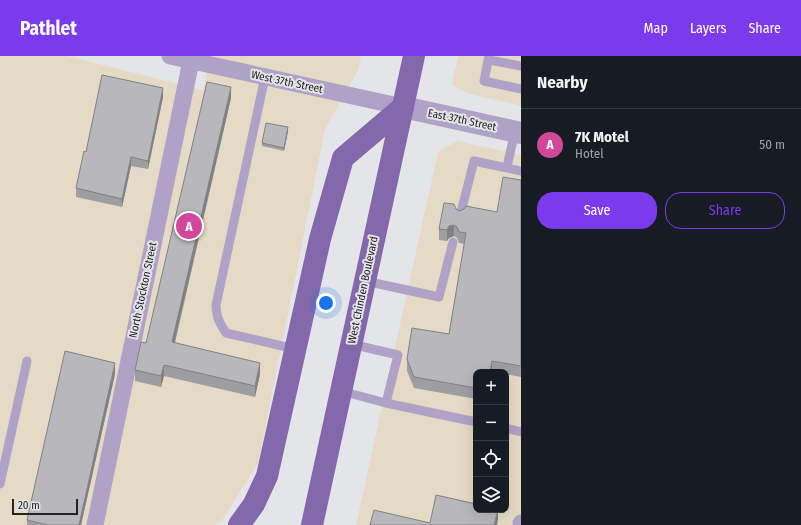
<!DOCTYPE html>
<meta charset="utf-8">
<style>
:root{--surface:#171b24;--page:#242831;--text:#f1f3f6;--muted:#9ea1a6;--line:#363941;--accent:#7c3aed}
body{margin:0;font-family:"Fira Sans Condensed",sans-serif;background:var(--page);color:var(--text)}
.controls{position:absolute;right:12px;bottom:12px;display:grid;overflow:hidden;border-radius:8px;box-shadow:0 4px 16px #0002}
.controls button{width:36px;height:36px;display:grid;place-items:center;padding:0;border:0;border-bottom:1px solid var(--line);background:var(--surface);color:var(--text);font:20px sans-serif}
.scale{position:absolute;left:12px;bottom:10px;width:66px;box-sizing:border-box;padding-left:4px;border:2px solid #242426;border-top:0;font-size:11px;line-height:14px;white-space:nowrap;color:#242426;-webkit-text-stroke:3px #e4e5e9;paint-order:stroke}
.you{position:absolute;left:326px;top:247px;width:14px;height:14px;margin:-10px;border:3px solid #fff;border-radius:50%;background:#1a73e8;box-shadow:0 0 0 6px #1a73e833}
.badge{display:grid;place-items:center;width:26px;height:26px;border-radius:50%;background:var(--accent);color:#fff;font-size:13px;font-weight:700}
.pin{position:absolute;translate:-50% -50%;border:2px solid #fff;box-shadow:0 1px 4px #0006}
.list{margin:0;padding:0;list-style:none}
h2{display:flex;justify-content:space-between;align-items:center;height:52px;margin:0;padding:0 16px;font-size:17px}
h2 small{font-size:13px;font-weight:400;color:var(--muted)}
.list li{display:grid;grid-template-columns:26px 1fr auto;gap:12px;align-items:center;box-sizing:border-box;height:72px;padding:0 16px;border-top:1px solid var(--line)}
.list b{display:block;font-size:15px;white-space:nowrap}
.list p{margin:0;font-size:13px;white-space:nowrap;color:var(--muted)}
.list em{font-size:13px;font-style:normal;color:var(--muted)}
.actions{display:flex;gap:8px;padding:12px 16px}
.actions a{flex:1;padding:9px 0;border:1px solid var(--accent);border-radius:16px;text-align:center;font-size:14px;color:var(--accent)}
.actions .main{background:var(--accent);color:#fff}
.icon{flex:none;width:22px;height:22px;fill:none;stroke:currentColor;stroke-width:2;stroke-linecap:round;stroke-linejoin:round}
.map{position:relative;flex:none;width:521px;height:469px;overflow:hidden}
header{display:flex;align-items:center;gap:24px;box-sizing:border-box;height:56px;padding:0 20px;background:var(--accent);color:#fff}
header strong{font-size:19px}
nav{display:flex;gap:22px;margin-inline-start:auto;font-size:14px}
main{display:flex}
aside{flex:1;background:var(--surface)}
.map>svg:first-child{display:block}
</style>
<header>
<strong>Pathlet</strong>
<nav><a>Map</a><a>Layers</a><a>Share</a></nav>
</header>
<main>
<div class="map">
<svg width="521" height="469" viewBox="0 0 521 469">
<rect width="100%" height="100%" fill="#e4e5e9"/>
<!-- commercial -->
<g fill="#e5dac5" fill-rule="evenodd">
<polygon points="0,0 67,0 203,34 211,0 361,0 359,12 325,73 258,407 223,463 215,469 0,469"/>
<polygon points="458,0 521,0 521,50 467,37 452,29"/>
<path d="M457,85L521,99V469H356L438,96ZM476,316H506V454H476Z"/>
</g>
<g fill="none" stroke-linecap="round" stroke-linejoin="round">
<!-- service -->
<g stroke="#b0a2c7" stroke-width="9">
<polyline points="489,0 484,25 521,33"/>
<polyline points="489,4 521,10"/>
<path d="M265,21L216,249C217,264 219,265 226,277L295,293"/>
<polyline points="507,111 515,75"/>
<polyline points="460,160 474,105 521,115"/>
<polyline points="365,225 439,241 453,186"/>
<polyline points="351,288 398,299 386,347"/>
<polyline points="341,335 386,347 476,366"/>
<polyline points="506,372 521,376"/>
<polyline points="0,428 27,305"/>
</g>
<!-- minor -->
<g stroke="#b0a2c7" stroke-width="17">
<polyline points="170,0 403,51"/>
<polyline points="95,469 192,0"/>
<polyline points="521,469 521,467"/>
</g>
<!-- tertiary -->
<polyline stroke="#b0a2c7" stroke-width="22" points="403,51 521,77"/>
<!-- primary -->
<g stroke="#8369ab" stroke-width="22">
<polyline points="239,469 254,448 267,420 320,183 343,102 403,51"/>
<polyline points="312,469 414,0"/>
</g>
</g>
<!-- wall -->
<g fill="#9e9ea2">
<polygon points="163,41 148,113 131,110 122,151 76,141 76,132 86,96"/>
<polygon points="231,42 175,287 260,318 255,341 164,320 161,331 135,325 135,314 146,287"/>
<polygon points="288,75 284,95 262,90 262,87"/>
<polygon points="521,124 521,321 506,318 506,316 476,316 476,343 414,332 407,315 407,303 449,278 464,188 459,187 457,182 454,180 449,182 447,185 439,184 439,173 456,153 459,155 497,156"/>
<polygon points="115,318 81,469 27,469 27,464"/>
</g>
<!-- shaded-wall -->
<g fill="#818184">
<polygon points="231,31 231,42 172,297 172,286"/>
<polygon points="163,32 163,41 148,113 148,105"/>
<polygon points="288,71 288,75 284,95 284,92"/>
<polygon points="131,101 131,110 122,151 122,143"/>
<polygon points="454,169 454,180 449,182 447,185 447,174 449,170"/>
<polygon points="492,305 492,316 490,316"/>
<polygon points="115,307 115,318 81,469 79,469"/>
<polygon points="260,307 260,318 255,341 255,330"/>
<polygon points="164,309 164,320 161,331 161,320"/>
<polygon points="498,454 498,463 497,469 494,469"/>
</g>
<!-- building -->
<g fill="#b8b8bc" stroke="#818184">
<polygon points="102,19 163,32 148,105 131,101 122,143 76,132 84,95 86,96"/>
<polygon points="207,26 231,31 172,286 260,307 255,330 164,309 161,320 135,314 141,286 146,287"/>
<polygon points="266,67 288,71 284,92 262,87"/>
<polygon points="503,121 521,124 521,310 492,305 490,316 476,316 476,332 414,321 407,303 412,272 449,278 466,177 459,176 457,171 454,169 449,170 447,174 439,173 444,147 454,148 456,153 459,155 464,153 466,150 497,156"/>
<polygon points="65,295 115,307 79,469 48,469 27,464"/>
<polygon points="436,439 476,448 476,454 498,454 494,469 370,469 374,454 430,467"/>
</g>
<g text-anchor="middle" dominant-baseline="central" stroke-width="4" stroke-linejoin="round" paint-order="stroke">
<!-- street labels -->
<g font-size="11" fill="#242426" stroke="#e4e5e9">
<text transform="translate(287 26) rotate(12)">West 37th Street</text>
<text transform="translate(462 64) rotate(12)">East 37th Street</text>
<text transform="translate(143 234) rotate(-78)">North Stockton Street</text>
<text transform="translate(363 234) rotate(-78)">West Chinden Boulevard</text>
</g>
</g>
</svg>
<div class="controls">
<button>+</button>
<button>−</button>
<button><svg class="icon" aria-label="locate" viewBox="0 0 24 24"><circle cx="12" cy="12" r="6"/><path d="M12 2v4M12 18v4M2 12h4M18 12h4"/></svg></button>
<button><svg class="icon" aria-label="layers" viewBox="0 0 24 24"><path d="M12 4l9 5-9 5-9-5zM3 14l9 5 9-5"/></svg></button>
</div>
<div class="scale">20 m</div>
<div class="you"></div>
<div class="pin badge" style="left:189px;top:170px;background:#d1479c">A</div>
</div>
<aside>
<h2>Nearby<small></small></h2>
<ul class="list">
<li><span class="badge" style="background:#d1479c">A</span><div><b>7K Motel</b><p>Hotel</p></div><em>50 m</em></li>
</ul>
<div class="actions"><a class="main">Save</a><a>Share</a></div>
</aside>
</main>
